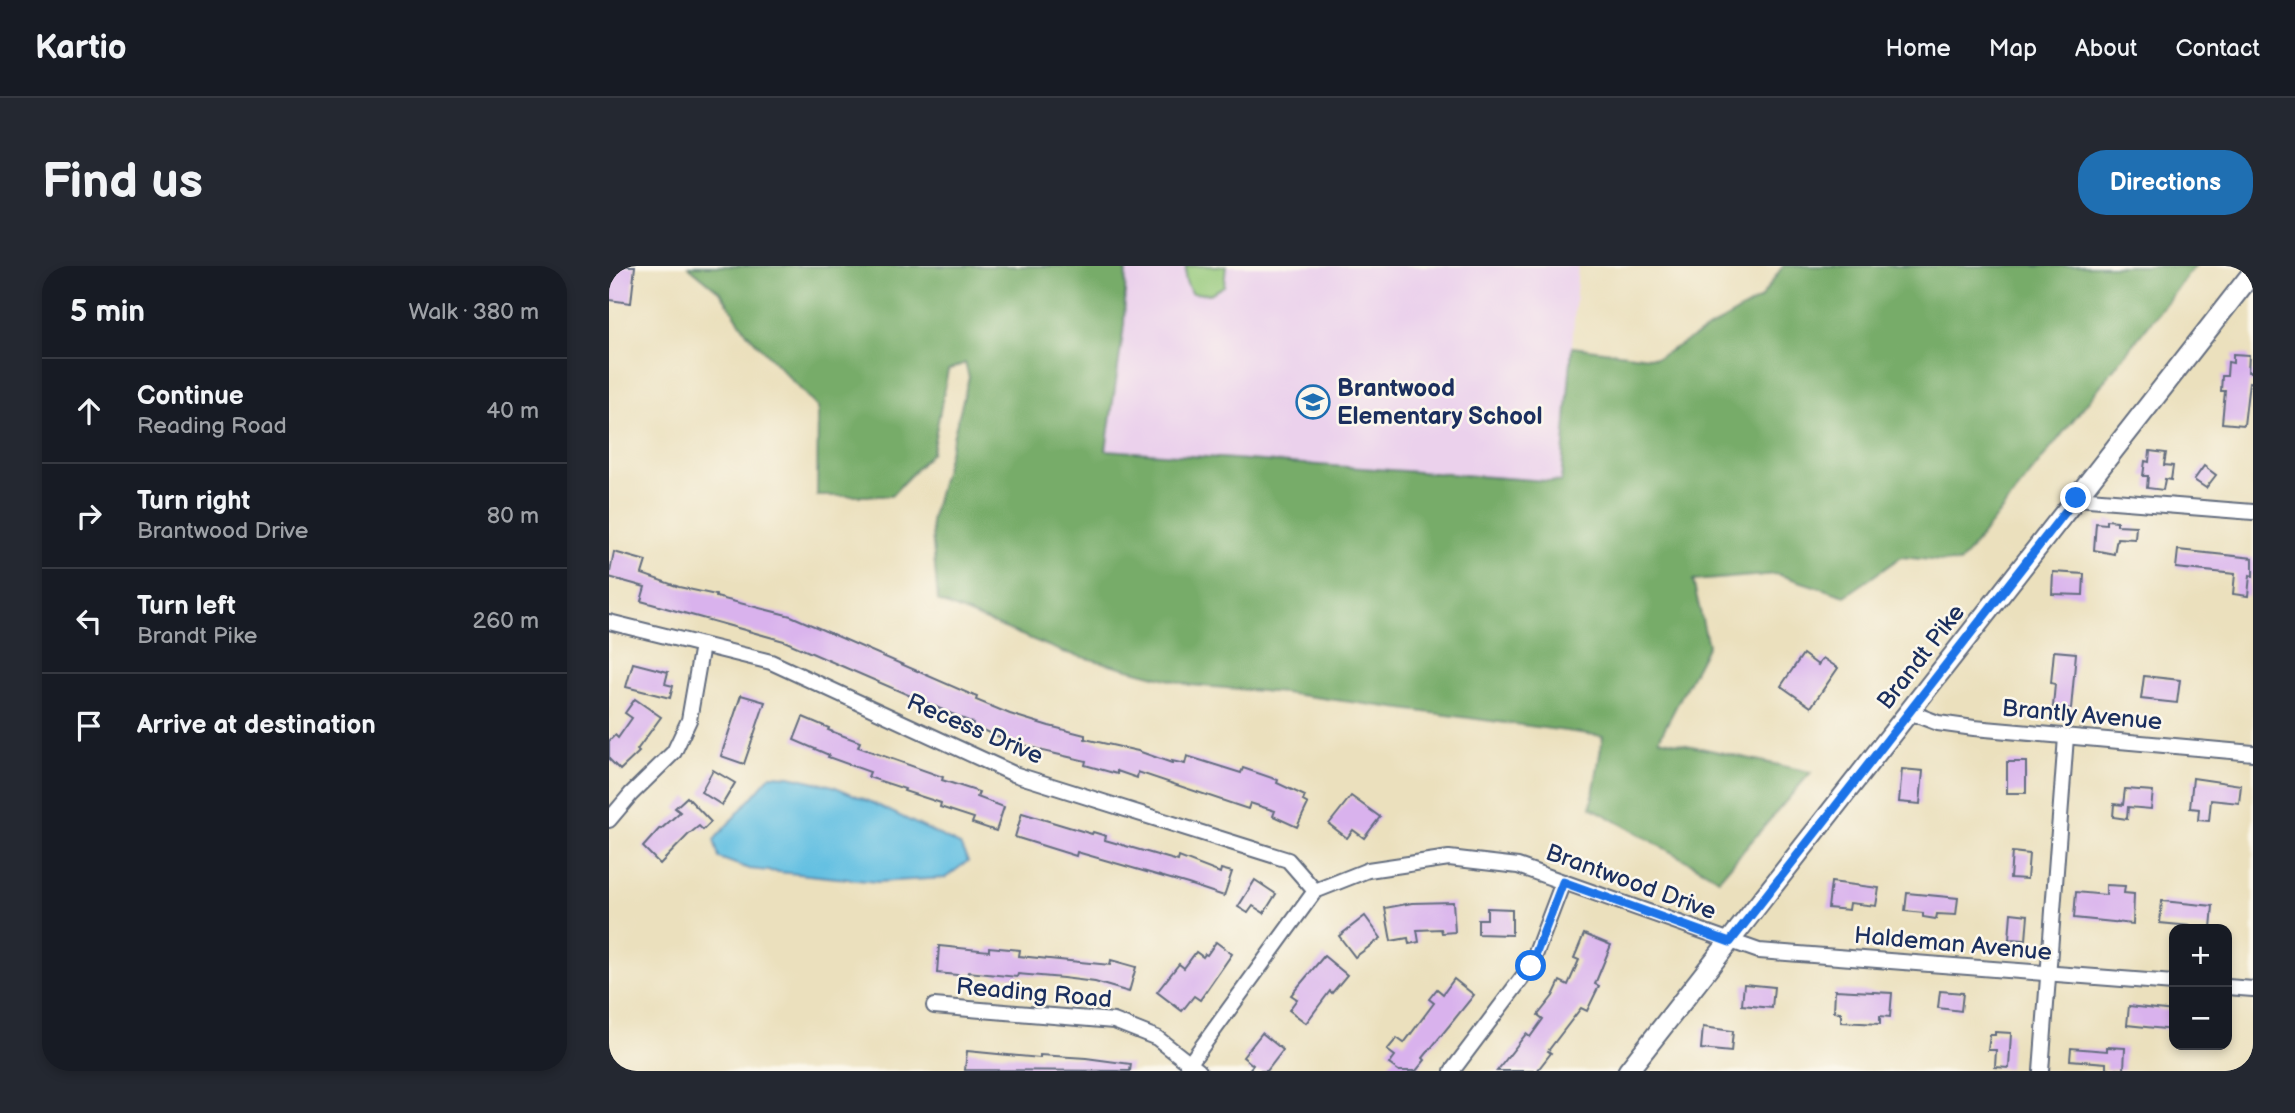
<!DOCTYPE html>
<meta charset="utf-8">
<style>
:root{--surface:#171b24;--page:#242831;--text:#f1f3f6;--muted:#9ea1a6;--line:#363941;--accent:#1f6fb2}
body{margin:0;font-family:"Balsamiq Sans",sans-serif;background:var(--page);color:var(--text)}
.controls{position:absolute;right:21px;bottom:21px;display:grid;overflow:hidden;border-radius:14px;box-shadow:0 4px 10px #0003}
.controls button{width:63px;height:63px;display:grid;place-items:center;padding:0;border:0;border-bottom:2px solid var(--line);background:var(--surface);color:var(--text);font:35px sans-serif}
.stop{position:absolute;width:21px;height:21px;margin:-16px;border:5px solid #1a73e8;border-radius:50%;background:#fff}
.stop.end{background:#1a73e8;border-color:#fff;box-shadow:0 2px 7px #0008}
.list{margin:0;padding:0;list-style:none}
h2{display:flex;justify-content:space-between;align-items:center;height:91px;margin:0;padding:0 28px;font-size:30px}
h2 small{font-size:23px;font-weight:400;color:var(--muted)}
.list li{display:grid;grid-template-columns:46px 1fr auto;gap:21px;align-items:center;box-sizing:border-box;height:105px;padding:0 28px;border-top:2px solid var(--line)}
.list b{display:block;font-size:26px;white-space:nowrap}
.list p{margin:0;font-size:23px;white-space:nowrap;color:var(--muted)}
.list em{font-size:23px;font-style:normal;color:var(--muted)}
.icon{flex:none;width:38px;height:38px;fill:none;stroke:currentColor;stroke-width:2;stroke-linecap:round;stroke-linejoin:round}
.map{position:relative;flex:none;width:1644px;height:805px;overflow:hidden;border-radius:28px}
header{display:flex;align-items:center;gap:42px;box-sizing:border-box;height:98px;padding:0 35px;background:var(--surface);border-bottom:2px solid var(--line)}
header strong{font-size:33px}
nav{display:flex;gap:38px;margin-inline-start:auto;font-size:24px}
.intro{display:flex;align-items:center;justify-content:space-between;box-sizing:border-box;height:168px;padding:0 42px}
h1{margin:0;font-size:49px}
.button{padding:18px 32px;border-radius:28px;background:var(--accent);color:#fff;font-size:24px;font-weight:700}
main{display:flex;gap:42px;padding:0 42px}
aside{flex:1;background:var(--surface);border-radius:28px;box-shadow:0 4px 10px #0003}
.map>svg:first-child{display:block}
</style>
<header>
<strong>Kartio</strong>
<nav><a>Home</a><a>Map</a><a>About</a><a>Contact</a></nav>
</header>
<div class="intro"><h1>Find us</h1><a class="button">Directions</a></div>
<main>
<aside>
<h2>5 min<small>Walk · 380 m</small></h2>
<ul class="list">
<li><svg class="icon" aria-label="ahead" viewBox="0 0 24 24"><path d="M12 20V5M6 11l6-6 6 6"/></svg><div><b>Continue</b><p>Reading Road</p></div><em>40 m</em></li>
<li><svg class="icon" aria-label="right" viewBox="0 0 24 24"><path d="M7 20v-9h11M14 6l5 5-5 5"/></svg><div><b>Turn right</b><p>Brantwood Drive</p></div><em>80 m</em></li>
<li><svg class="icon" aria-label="left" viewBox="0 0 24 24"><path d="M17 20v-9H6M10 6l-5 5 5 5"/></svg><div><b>Turn left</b><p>Brandt Pike</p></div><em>260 m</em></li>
<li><svg class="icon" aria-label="arrive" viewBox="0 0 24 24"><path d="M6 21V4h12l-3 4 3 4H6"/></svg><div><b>Arrive at destination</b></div></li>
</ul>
</aside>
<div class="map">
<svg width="1644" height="805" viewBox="0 0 1644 805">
<rect width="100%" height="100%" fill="#fbf7ec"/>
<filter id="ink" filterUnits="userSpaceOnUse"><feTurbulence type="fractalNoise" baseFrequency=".0143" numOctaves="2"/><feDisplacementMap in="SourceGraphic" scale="14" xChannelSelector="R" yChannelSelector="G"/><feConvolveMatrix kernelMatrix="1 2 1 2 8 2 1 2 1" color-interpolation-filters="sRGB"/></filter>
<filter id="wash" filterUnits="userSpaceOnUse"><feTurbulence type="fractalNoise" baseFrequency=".00686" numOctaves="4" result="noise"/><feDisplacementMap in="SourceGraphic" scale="28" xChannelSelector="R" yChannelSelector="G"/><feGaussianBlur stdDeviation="1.57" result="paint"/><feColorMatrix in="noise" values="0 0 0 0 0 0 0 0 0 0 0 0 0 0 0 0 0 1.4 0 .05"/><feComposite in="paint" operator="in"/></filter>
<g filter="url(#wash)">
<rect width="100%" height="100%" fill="#ebe0bd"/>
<!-- built -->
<polygon fill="#ebd1ec" points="458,0 969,0 953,216 447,191"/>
<!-- green -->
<polygon fill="#94c879" stroke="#587c6c" stroke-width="2" points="577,0 617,0 615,20 601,28 582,27 576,13"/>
<!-- forest -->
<polygon fill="#77ac69" stroke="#496e64" stroke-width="2" points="79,0 517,0 515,60 497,184 952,216 963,81 1048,92 1151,33 1174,0 1586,0 1351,297 1292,291 1236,330 1168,308 1084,315 1099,379 1050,473 1202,506 1110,613 982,541 994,470 675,427 581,419 454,386 329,335 322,255 360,111 356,97 339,104 323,186 282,230 208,230 209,142 138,67 112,27"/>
<!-- water -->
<polygon fill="#64c0e2" stroke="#4078a0" stroke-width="2" points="162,509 180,510 224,520 262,536 351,579 359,595 336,612 268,616 140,603 110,592 105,574"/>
<g id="blocks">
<!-- building -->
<g fill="#d9b2ed">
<polygon points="3,0 26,0 22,37 0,34"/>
<polygon points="1624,88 1640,89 1639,106 1644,106 1644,117 1640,116 1635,159 1613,157 1616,125 1612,125 1613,110 1618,110 1619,96 1624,97"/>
<polygon points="1541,185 1557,187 1555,199 1564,200 1562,214 1556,213 1554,224 1538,222 1539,210 1534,210 1536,195 1540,196"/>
<polygon points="1595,200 1607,209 1597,222 1585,214"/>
<polygon points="1497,254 1508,255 1508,259 1527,260 1526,273 1508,272 1505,288 1485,284 1487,257 1497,258"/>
<polygon points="1569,284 1644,292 1644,310 1641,309 1639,330 1624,328 1626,308 1567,302"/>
<polygon points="5,286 37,295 33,308 70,321 107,329 107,331 182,350 368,431 367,434 401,448 440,460 476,469 476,473 529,485 563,497 563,495 576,498 578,490 632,507 634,502 669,514 668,517 696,530 694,535 699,538 688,561 664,550 666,545 641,537 639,543 529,506 528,512 508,505 508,508 476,499 477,495 434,485 393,472 363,460 364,457 175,375 32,335 36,321 0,311"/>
<polygon points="1444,306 1475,308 1474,329 1443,328"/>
<polygon points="1445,385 1467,387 1462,443 1444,441 1446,418 1442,417"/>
<polygon points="1194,388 1209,399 1214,392 1229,402 1202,441 1172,420"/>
<polygon points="24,397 59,406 56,418 64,420 61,432 17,421"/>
<polygon points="1535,410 1571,414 1568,437 1532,433"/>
<polygon points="132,429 156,436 135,498 112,490"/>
<polygon points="26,433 52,451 28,484 30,486 11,504 0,493 0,475 6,469 9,472 23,452 16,447"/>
<polygon points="194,451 220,462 219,464 251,476 249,481 334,511 333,514 370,526 368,531 395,541 387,565 363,557 365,552 331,541 332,537 295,525 296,523 259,511 261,506 219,491 220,489 185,474"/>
<rect x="1398" y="496" width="19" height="31"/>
<polygon points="1293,503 1314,505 1311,538 1290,536"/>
<polygon points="104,504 126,517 113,539 92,526"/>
<polygon points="1584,512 1632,519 1630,537 1602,534 1600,555 1589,554 1590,543 1581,542"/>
<polygon points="1516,523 1544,525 1542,543 1519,541 1518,553 1504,551 1505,538 1514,539"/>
<polygon points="742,530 771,551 755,572 744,564 738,572 720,558"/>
<polygon points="78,531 102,556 94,564 90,560 79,569 51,598 34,581 51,562 52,563 71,546 66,542"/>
<polygon points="413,547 483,568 484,566 497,570 496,574 569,595 570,591 611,607 612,603 623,606 615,630 579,618 468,586 467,590 406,571"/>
<polygon points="1403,586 1420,588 1418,613 1401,612"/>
<polygon points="646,614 667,628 655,647 644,640 639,647 629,641"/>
<polygon points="1222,616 1270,622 1267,640 1241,637 1240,644 1219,642"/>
<polygon points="1497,619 1516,620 1515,627 1525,628 1524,658 1465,652 1467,626 1497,629"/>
<polygon points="1298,627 1349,632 1347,649 1328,648 1327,653 1314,651 1314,647 1296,645"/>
<polygon points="1553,635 1604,640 1602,662 1551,657"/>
<polygon points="844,636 846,666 833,667 832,663 808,664 810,676 800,678 799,672 782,675 776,642 803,637"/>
<polygon points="878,642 903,643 903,669 869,668 869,653 878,653"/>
<polygon points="1402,647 1419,649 1417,674 1400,673"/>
<polygon points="756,650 772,672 746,691 730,670"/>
<polygon points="975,668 1002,679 986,718 990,720 978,745 972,742 939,785 942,787 928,805 888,805 917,768 921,771 934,753 929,749 944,730 951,715 959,719 970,694 965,692"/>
<polygon points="607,676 623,688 591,734 585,730 573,745 548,726 570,698 575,702 587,686 594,691 596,688 598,689"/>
<polygon points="330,680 380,685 380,681 411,684 410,690 501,699 502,694 527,701 520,726 486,716 454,712 409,708 408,711 359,706 358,710 328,707"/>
<polygon points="715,690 738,709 723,727 721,725 697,757 680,744 688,733 682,729"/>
<polygon points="845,713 865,729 814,792 816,794 807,805 790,805 780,798 786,790 778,784 788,772 795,777 825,737 820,733 828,723 834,728"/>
<polygon points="1135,718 1165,721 1163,742 1133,739"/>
<polygon points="1226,724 1283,727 1281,751 1271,750 1271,758 1232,756 1232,747 1225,746"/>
<polygon points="1331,725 1354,727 1352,745 1329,742"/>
<polygon points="1520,740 1565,745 1565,764 1518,759"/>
<polygon points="1094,761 1124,765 1122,786 1092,783"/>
<polygon points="1386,766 1402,767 1400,802 1386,801 1387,784 1379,784 1381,769 1386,769"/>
<polygon points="653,767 674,784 658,805 639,805 644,799 634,791"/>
<polygon points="1498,781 1516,782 1515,804 1497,803 1497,797 1461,794 1462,782 1498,785"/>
<polygon points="358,785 431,792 431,789 477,792 522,798 521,805 356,804"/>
</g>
</g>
</g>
<g filter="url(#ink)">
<use href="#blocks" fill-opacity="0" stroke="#646d7f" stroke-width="2"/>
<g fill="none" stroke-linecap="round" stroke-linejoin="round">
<defs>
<g id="minor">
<polyline points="1467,232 1644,246"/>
<polyline points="0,356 162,396 405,508 679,594 706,625"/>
<polyline points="1300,446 1329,457 1365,462 1644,487"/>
<polyline points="0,554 22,528 65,486 80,454 93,379"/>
<polyline points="1618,721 1644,723"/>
<polyline points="325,740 505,755 548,772 590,805"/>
<polyline points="581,797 706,625 759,604 840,592 909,600 1150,685 1565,717"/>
<polyline points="843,805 922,700 954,616"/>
<polyline points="1432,805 1457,471"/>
</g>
<polyline id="secondary" points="1019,805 1644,6"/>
</defs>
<!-- minor casing -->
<use href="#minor" stroke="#646d7f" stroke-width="18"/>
<!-- secondary casing -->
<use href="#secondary" stroke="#646d7f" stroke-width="23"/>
<!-- minor -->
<use href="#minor" stroke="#fff" stroke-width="14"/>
<!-- secondary -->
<use href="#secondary" stroke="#fff" stroke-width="19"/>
</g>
</g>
<g fill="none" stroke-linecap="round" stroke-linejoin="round" filter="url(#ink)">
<!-- route -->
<polyline stroke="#1a73e8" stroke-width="9" points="922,700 954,616 1121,676 1467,232"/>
</g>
<!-- icons -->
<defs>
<symbol id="school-ring" viewBox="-11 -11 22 22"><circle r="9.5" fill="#fbf7ec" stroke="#1f6fb2" stroke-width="1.5"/><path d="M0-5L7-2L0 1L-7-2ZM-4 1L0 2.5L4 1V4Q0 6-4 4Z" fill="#1f6fb2"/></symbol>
</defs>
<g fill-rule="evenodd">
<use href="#school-ring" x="685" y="117" width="38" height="38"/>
</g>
<g text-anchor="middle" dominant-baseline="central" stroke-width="5" stroke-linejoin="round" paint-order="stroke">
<!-- poi labels -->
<g font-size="24" font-weight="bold" fill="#1b2f5e" stroke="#fbf7ec" text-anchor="start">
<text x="728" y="122">Brantwood<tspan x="728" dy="28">Elementary School</tspan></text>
</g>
<!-- street labels -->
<g font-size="24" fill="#1b2f5e" stroke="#fbf7ec">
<text transform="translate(1312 391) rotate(-52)">Brandt Pike</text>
<text transform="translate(1473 449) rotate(5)">Brantly Avenue</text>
<text transform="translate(366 463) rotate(23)">Recess Drive</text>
<text transform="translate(1022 616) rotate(20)">Brantwood Drive</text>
<text transform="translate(1344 678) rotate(5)">Haldeman Avenue</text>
<text transform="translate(425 727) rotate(5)">Reading Road</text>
</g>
</g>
</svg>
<div class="controls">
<button>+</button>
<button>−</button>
</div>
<div class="stop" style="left:922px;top:700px"></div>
<div class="stop end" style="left:1467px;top:232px"></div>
</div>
</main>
